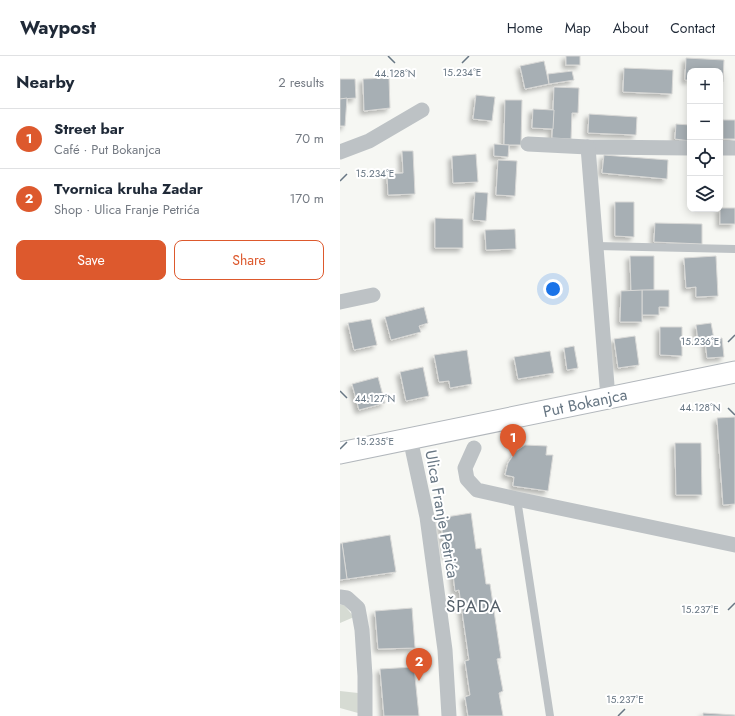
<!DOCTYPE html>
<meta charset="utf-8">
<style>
:root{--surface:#fff;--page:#f6f6f7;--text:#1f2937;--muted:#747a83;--line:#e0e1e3;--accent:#dd592d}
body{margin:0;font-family:Jost,sans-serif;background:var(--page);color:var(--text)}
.controls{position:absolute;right:12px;top:12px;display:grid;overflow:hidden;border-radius:8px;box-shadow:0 2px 10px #0003}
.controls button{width:36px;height:36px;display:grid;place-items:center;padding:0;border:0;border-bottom:1px solid var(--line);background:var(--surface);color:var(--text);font:20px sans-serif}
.you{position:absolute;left:213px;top:233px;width:14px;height:14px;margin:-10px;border:3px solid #fff;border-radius:50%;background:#1a73e8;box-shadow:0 0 0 6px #1a73e833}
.badge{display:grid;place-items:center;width:26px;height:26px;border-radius:50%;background:var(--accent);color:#fff;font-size:13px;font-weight:700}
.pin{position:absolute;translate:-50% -33px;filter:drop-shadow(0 1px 2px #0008)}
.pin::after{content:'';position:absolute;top:21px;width:14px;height:12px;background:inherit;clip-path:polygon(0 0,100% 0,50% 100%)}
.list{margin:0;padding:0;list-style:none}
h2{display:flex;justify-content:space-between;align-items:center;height:52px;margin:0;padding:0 16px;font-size:17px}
h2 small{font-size:13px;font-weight:400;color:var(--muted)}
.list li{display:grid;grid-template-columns:26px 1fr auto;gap:12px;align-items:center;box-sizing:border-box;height:60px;padding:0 16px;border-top:1px solid var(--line)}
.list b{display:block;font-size:15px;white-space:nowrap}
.list p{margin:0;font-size:13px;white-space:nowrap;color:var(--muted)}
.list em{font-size:13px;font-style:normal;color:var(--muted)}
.actions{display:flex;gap:8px;padding:12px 16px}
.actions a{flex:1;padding:9px 0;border:1px solid var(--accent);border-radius:8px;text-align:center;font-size:14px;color:var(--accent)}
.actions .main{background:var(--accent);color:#fff}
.icon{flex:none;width:22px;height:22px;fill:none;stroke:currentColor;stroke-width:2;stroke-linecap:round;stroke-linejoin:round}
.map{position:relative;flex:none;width:395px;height:660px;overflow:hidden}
header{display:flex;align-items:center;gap:24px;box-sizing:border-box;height:56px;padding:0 20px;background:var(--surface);border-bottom:1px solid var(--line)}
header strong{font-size:19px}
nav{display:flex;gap:22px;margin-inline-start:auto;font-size:14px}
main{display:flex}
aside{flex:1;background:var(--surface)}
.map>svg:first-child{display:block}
</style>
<header>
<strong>Waypost</strong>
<nav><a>Home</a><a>Map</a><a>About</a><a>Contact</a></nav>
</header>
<main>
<aside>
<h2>Nearby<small>2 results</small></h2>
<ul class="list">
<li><span class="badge">1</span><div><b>Street bar</b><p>Café · Put Bokanjca</p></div><em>70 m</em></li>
<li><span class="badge">2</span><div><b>Tvornica kruha Zadar</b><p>Shop · Ulica Franje Petrića</p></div><em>170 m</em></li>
</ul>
<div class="actions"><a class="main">Save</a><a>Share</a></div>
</aside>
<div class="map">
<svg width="395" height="660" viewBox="0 0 395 660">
<defs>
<filter id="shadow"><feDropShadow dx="-3.5" dy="3.5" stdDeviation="2" flood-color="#0004"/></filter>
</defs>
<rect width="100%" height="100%" fill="#f6f7f3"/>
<!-- green -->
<g fill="#d6dbd3">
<polygon points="0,549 4,549 14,561 0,567"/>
<polygon points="0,635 18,637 18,657 0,652"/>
</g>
<!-- building -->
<g fill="#a7afb4" stroke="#d8d8d6" filter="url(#shadow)">
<rect x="226" y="0" width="14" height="9"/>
<polygon points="346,2 384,4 383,26 380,26 380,15 350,15 350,24 345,24"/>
<polygon points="204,5 209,28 185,33 180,10"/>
<polygon points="284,12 333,14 332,38 283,36"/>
<polygon points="232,15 234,24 209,28 208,18"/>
<polygon points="49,22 50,52 24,55 23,23"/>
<polygon points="0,23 15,23 16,42 0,43"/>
<polygon points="214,31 239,32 238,57 232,57 231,83 212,82"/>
<polygon points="136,39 155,41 152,65 133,63"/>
<polygon points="7,42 5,70 0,70 0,43"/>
<polygon points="165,44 182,44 181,89 164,89"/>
<polygon points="193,53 214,54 213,73 192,72"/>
<polygon points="249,58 297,61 296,79 248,77"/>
<rect x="383" y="64" width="12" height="19"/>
<polygon points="336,68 350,69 350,85 335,83"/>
<polygon points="154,88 169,89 168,101 154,100"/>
<polygon points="62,95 73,95 75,138 48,139 47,118 63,117"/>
<polygon points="136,98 138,126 113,127 112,100"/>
<polygon points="264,99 328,104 327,123 262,117"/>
<polygon points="158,104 177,105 175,140 156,139"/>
<polygon points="135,136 148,137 146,165 133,164"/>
<polygon points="275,146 294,146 294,181 275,180"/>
<rect x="380" y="152" width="15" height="16"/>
<polygon points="95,162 123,163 123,192 95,192"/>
<polygon points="315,167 362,168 362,188 314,186"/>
<polygon points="175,173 176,193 146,194 145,174"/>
<polygon points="290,200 314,200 314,234 291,235"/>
<polygon points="376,200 378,240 356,241 356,231 346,232 344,202"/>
<polygon points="302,234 329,234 329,251 319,251 319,259 302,259"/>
<polygon points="302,234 302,266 280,266 281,235"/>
<polygon points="84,251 88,267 79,270 81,276 51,284 45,261"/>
<polygon points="31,263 37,289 14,294 8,267"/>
<polygon points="371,267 374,283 358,285 356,269"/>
<polygon points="320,271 342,271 342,300 320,299"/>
<polygon points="295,280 299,309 278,312 274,283"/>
<polygon points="382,282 384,301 367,302 365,284"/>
<polygon points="234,290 238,312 227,314 224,292"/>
<polygon points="127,294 132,328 110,332 109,325 99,326 94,299"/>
<polygon points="210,295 214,317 178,323 174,301"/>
<polygon points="83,311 89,340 66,345 60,316"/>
<polygon points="38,321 45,347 19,354 12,328"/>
<polygon points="395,361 395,448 383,449 377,362"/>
<polygon points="335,387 361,387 362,439 336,439"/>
<polygon points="185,389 207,390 206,399 213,399 208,435 173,430 174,421 165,419 168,407 176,395"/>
<polygon points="131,457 136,493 141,492 146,528 150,528 161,602 157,603 163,635 159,637 163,660 128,660 125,641 130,639 125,605 129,604 119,534 115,535 111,499 106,500 100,462"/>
<polygon points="50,479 56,516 7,523 2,487"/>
<polygon points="2,487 7,523 0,524 0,488"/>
<polygon points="72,552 75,592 38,593 35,555"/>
<polygon points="74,611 79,660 44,660 40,613"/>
<polygon points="363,657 395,659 395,660 363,660"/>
</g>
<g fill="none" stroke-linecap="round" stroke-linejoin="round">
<defs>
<polyline id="secondary" points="0,397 395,316"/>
</defs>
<!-- secondary casing -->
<use href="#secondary" stroke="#b2b7bc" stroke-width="23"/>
<!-- lane -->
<g stroke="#bdc2c5" stroke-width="8">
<polyline points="256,190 395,193"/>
<polyline points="177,443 210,660"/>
</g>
<!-- street -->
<g stroke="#bdc2c5" stroke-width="15">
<polyline points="188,88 248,91 350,92"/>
<polyline points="248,91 268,342"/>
<polyline points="380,92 395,92"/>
<polyline points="0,96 29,85 82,54"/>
<polyline points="0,246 33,239"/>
<polyline points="70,382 87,461 105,594 109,660"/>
<polyline points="134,392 125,412 127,423 137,434 177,443 395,489"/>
<polyline points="0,541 7,542 18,552 22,574 25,620 25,660"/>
</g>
<!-- secondary -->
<use href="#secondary" stroke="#fff" stroke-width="21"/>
</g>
<!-- ticks -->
<path fill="none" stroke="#677683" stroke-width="1.5" d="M48,0L55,7M122,7L129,0M0,125L7,118M388,286L395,279M0,335L7,342M388,352L395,359M0,393L7,386M388,554L395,547M278,660L285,653"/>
<g text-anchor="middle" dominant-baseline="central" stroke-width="4" stroke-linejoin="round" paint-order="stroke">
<!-- street labels -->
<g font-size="16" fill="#677683" stroke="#fff">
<text transform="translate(245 347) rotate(-12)">Put Bokanjca</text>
<text transform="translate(102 458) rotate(80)">Ulica Franje Petrića</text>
</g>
<!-- neighbourhood labels -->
<g font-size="17" letter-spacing="1" fill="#545f69" stroke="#fff">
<text x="134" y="550">ŠPADA</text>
</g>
</g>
<g font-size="10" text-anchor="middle" fill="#677683" stroke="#fff" stroke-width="4" stroke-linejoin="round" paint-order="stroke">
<text x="122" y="20">15.234°E</text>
<text x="55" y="21">44.128°N</text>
<text x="35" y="121">15.234°E</text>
<text x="360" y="289">15.236°E</text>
<text x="35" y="346">44.127°N</text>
<text x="360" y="355">44.128°N</text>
<text x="35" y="389">15.235°E</text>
<text x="360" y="557">15.237°E</text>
<text x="285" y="647">15.237°E</text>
</g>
</svg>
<div class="controls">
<button>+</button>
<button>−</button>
<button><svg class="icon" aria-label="locate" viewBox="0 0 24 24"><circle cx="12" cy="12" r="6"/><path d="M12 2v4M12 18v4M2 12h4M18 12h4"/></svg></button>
<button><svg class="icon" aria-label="layers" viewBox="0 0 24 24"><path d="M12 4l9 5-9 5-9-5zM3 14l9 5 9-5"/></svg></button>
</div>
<div class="you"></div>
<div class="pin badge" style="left:173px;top:401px">1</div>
<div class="pin badge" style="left:79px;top:625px">2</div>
</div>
</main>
